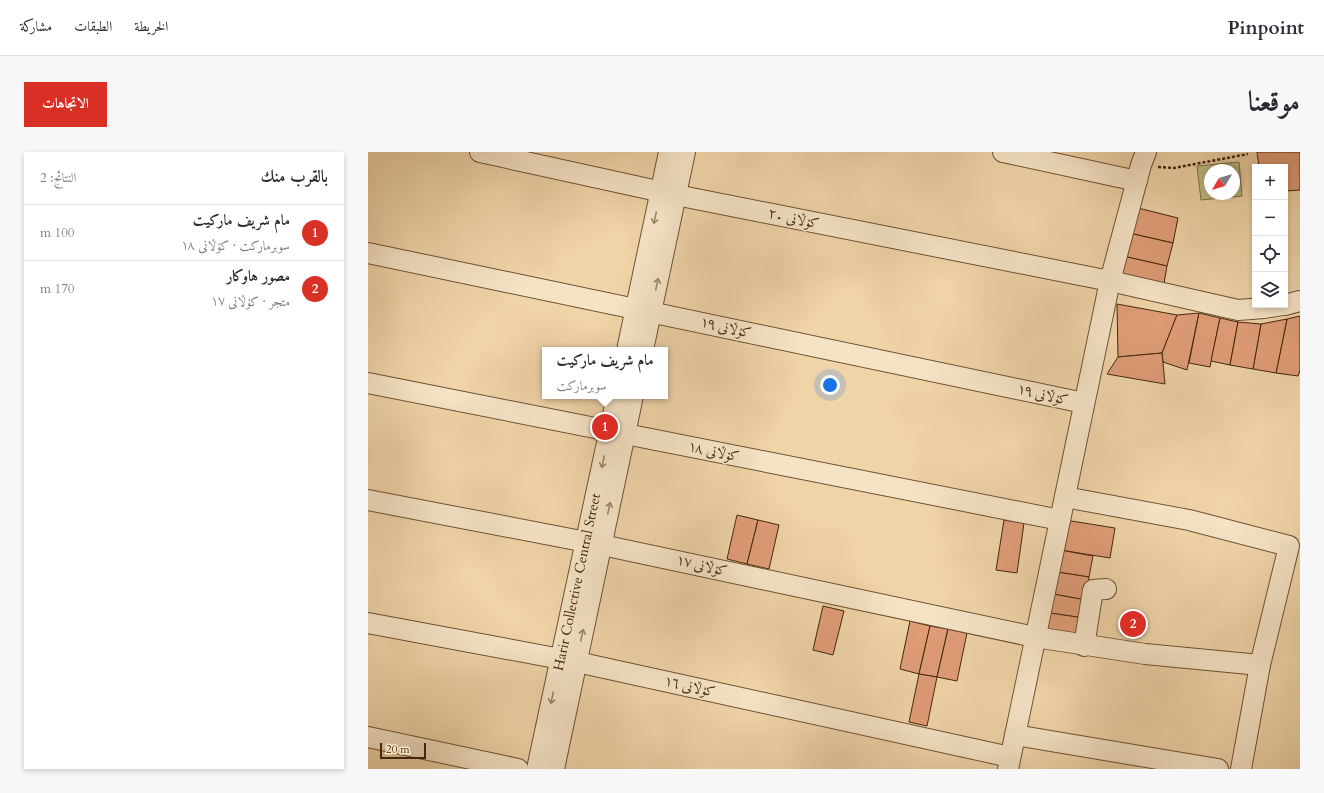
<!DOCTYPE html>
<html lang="ar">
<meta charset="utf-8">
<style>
:root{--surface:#fff;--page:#f7f7f7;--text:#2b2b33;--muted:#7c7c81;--line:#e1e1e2;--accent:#d93025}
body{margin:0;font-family:Cardo,Amiri,serif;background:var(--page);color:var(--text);direction:rtl}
.controls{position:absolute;right:12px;top:12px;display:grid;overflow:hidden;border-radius:0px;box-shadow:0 2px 6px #0003}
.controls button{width:36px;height:36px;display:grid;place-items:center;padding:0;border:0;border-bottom:1px solid var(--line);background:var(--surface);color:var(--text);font:20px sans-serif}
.compass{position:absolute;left:836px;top:12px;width:36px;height:36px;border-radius:50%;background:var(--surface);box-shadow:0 2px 6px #0003;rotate:232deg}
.scale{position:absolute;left:12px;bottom:10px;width:46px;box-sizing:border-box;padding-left:4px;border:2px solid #43270e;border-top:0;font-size:11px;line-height:14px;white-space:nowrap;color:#43270e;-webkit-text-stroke:3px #f5e3c6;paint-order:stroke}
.you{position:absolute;left:462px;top:233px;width:14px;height:14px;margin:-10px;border:3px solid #fff;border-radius:50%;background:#1a73e8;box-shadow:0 0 0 6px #1a73e833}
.badge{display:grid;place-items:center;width:26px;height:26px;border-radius:50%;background:var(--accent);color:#fff;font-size:13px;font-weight:700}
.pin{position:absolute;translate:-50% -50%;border:2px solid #fff;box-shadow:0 1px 4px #0006}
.popup{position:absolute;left:174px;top:195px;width:126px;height:52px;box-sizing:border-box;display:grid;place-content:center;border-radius:0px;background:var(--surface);filter:drop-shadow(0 1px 3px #0005);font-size:13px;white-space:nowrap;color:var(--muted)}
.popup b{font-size:15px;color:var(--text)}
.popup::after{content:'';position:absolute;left:50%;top:100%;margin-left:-8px;border:8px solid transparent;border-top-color:var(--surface)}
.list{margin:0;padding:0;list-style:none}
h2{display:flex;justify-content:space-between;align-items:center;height:52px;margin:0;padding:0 16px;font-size:17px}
h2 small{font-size:13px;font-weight:400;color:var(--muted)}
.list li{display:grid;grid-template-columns:26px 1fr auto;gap:12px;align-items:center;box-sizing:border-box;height:56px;padding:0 16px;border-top:1px solid var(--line)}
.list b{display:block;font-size:15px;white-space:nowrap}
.list p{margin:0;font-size:13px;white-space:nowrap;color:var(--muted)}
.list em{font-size:13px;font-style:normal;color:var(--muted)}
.icon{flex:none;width:22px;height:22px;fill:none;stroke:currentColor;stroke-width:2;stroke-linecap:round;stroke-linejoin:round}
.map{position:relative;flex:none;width:932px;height:617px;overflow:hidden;direction:ltr;border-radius:0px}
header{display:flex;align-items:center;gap:24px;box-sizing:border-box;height:56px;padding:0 20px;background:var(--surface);border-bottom:1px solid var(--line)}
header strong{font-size:19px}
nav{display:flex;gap:22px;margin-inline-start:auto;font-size:14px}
.intro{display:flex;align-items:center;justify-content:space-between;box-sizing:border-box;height:96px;padding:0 24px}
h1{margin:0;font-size:28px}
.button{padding:10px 18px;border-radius:0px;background:var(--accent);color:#fff;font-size:14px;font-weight:700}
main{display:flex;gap:24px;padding:0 24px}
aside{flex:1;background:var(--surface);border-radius:0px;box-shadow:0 2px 6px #0003}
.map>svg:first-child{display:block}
</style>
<header>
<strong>Pinpoint</strong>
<nav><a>الخريطة</a><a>الطبقات</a><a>مشاركة</a></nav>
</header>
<div class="intro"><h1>موقعنا</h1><a class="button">الاتجاهات</a></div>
<main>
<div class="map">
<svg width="932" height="617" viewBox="0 0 932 617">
<rect width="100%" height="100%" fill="#efd4a8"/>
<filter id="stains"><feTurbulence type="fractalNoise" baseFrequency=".005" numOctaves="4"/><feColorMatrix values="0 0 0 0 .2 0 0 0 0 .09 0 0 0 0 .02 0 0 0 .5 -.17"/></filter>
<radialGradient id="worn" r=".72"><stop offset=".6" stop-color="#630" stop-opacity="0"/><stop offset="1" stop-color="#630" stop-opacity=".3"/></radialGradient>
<!-- green -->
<path fill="#bdbc85" stroke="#80724a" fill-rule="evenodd" d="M871,10L874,44L833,48L829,14ZM842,18H866V42H842Z"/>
<!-- building -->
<g fill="#e09d77" stroke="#43270e">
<polygon points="889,0 932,0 932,38 917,39 917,15 891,15"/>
<polygon points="766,55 810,66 805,91 761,81"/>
<polygon points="761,81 805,91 799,114 755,104"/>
<polygon points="755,104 799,114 795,137 751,127"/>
<polygon points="749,152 809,163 794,201 750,205"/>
<polygon points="831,161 819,218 795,210 794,201 809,163"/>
<polygon points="831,161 852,166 842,215 821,211"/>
<polygon points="932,164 932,218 930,224 908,221 919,167"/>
<polygon points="852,166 870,170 862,213 843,209"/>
<polygon points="919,167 908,221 885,217 893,172"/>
<polygon points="870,170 893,172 885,217 862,213"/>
<polygon points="794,201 797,232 739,222 750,205"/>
<polygon points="369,363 390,368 379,412 359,407"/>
<polygon points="390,368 411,373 401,417 379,412"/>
<polygon points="636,368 656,371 649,421 628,418"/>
<polygon points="697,368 747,376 742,406 692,398"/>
<polygon points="692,398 725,404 721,425 689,420"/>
<polygon points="689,420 721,425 718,448 685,442"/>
<polygon points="685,442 718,448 716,466 682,461"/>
<polygon points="455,454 476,459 465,503 445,498"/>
<polygon points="682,461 716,466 712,490 678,484"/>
<polygon points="542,469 562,474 551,522 532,517"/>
<polygon points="562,474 580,477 569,525 551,522"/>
<polygon points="580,477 599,481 589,529 569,525"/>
<polygon points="551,522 569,525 559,574 541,570"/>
</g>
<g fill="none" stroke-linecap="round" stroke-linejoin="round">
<defs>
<g id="minor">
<polyline points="112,0 308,43 742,129 870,158 896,156 915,153"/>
<polyline points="635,0 769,29"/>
<polyline points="0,101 716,251"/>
<polyline points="917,153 932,149"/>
<polyline points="259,198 301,0"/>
<polyline points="275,198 317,0"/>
<polyline points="0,231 692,368"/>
<polyline points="697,345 821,368 921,394 892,513 873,617"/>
<polyline points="0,348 234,393 667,485 777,502 892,513"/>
<polyline points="0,471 209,510 642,605"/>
<polyline points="716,494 725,438 738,437"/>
<polyline points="647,583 850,617"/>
<polyline points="0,585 150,617"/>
<polyline points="169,617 249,244"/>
<polyline points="186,617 265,244"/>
<polyline points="640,617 742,129 773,13 778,0"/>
</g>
</defs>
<!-- minor casing -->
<use href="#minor" stroke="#6e5234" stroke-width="22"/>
<!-- path -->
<polyline stroke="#43270e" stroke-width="2.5" stroke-dasharray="3 2" stroke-linecap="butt" points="790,15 806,16 880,2"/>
<!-- minor -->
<use href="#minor" stroke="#f5e3c6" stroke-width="20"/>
</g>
<!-- one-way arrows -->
<defs><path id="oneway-shaft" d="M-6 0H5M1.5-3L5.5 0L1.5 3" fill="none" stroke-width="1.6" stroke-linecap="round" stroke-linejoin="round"/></defs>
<g stroke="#9c856a">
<use href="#oneway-shaft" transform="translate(287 66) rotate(102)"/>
<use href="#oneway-shaft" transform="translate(289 132) rotate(-78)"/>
<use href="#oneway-shaft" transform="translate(235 310) rotate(102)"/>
<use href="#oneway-shaft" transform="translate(241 356) rotate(-78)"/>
<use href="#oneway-shaft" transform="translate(214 483) rotate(-78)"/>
<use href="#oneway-shaft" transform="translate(184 546) rotate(102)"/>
</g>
<g text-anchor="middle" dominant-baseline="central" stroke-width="3.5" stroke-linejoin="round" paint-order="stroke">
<!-- street labels -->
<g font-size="14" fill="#43270e" stroke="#f5e3c6">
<text transform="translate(426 67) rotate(11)">کۆڵانی ٢٠</text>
<text transform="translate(358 176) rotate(12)">کۆڵانی ١٩</text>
<text transform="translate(675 243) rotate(12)">کۆڵانی ١٩</text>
<text transform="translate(346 300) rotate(11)">کۆڵانی ١٨</text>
<text transform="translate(334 414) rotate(12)">کۆڵانی ١٧</text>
<text transform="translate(209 430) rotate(-78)">Harir Collective Central Street</text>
<text transform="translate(322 535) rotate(12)">کۆڵانی ١٦</text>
</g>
</g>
<rect width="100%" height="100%" filter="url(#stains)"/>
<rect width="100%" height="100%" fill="url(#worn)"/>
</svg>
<div class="controls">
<button>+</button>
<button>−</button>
<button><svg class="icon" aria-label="locate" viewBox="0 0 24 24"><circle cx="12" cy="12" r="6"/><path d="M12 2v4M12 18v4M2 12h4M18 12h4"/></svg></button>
<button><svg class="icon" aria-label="layers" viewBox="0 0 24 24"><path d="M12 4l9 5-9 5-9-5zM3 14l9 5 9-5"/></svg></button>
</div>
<svg class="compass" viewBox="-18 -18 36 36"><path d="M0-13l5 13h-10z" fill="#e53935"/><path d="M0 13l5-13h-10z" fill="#7c7c81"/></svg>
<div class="scale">20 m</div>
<div class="you"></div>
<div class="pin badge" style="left:237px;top:275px">1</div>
<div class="popup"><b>مام شریف مارکیت</b>سوبرماركت</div>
<div class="pin badge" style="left:765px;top:472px">2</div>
</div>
<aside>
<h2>بالقرب منك<small>النتائج: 2</small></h2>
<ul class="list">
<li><span class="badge">1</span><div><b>مام شریف مارکیت</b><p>سوبرماركت · کۆڵانی ١٨</p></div><em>100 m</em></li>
<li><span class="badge">2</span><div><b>مصور هاوکار</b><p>متجر · کۆڵانی ١٧</p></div><em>170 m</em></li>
</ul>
</aside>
</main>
